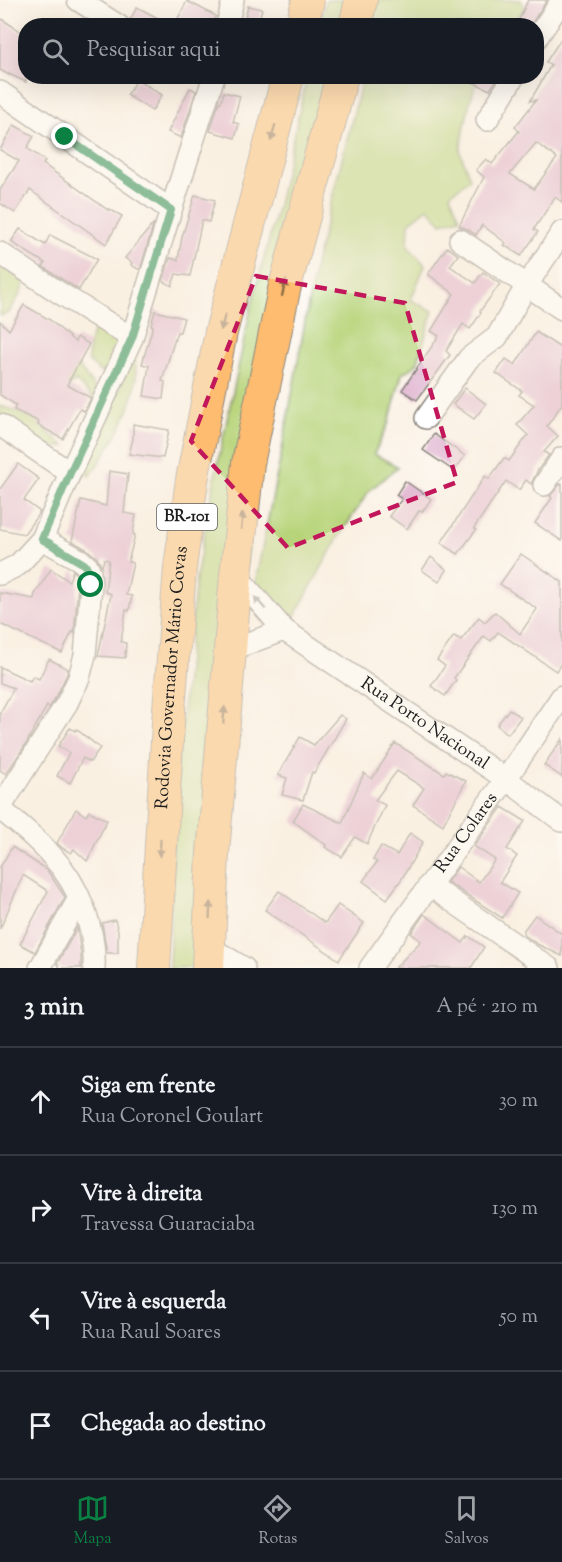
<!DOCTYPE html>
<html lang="pt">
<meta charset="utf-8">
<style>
:root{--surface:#171b24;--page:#242831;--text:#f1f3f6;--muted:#9ea1a6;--line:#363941;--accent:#0b8043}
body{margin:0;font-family:"Sorts Mill Goudy",serif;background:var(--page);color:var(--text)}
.stop{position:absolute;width:18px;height:18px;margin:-14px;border:4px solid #0b8043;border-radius:50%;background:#fff}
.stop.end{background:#0b8043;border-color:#fff;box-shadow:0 2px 6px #0008}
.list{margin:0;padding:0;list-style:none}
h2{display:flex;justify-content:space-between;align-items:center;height:78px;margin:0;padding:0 24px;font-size:26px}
h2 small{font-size:20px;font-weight:400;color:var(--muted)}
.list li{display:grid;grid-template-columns:39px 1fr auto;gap:18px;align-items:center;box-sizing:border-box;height:108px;padding:0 24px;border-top:2px solid var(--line)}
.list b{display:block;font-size:22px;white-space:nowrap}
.list p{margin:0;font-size:20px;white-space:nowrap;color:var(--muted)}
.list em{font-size:20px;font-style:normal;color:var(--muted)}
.icon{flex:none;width:33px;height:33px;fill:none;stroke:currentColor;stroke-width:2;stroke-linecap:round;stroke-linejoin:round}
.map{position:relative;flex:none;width:562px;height:968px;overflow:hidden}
.search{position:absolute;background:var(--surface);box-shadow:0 6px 24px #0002;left:18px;right:18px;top:18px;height:66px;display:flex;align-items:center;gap:15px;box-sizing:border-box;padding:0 21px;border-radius:24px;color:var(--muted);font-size:22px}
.sheet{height:510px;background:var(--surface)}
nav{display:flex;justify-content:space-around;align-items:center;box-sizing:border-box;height:84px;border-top:2px solid var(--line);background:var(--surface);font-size:16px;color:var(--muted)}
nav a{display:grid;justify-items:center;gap:3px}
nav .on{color:var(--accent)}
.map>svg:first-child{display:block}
</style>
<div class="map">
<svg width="562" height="968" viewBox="0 0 562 968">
<rect width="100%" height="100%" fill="#fff"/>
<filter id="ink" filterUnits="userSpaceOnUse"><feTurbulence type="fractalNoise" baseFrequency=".0167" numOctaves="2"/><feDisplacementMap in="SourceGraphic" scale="12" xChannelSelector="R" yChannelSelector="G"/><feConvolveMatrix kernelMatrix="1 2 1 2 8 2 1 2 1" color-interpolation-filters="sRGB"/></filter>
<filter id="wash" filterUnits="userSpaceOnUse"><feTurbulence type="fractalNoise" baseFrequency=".008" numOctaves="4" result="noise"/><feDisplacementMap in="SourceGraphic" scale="24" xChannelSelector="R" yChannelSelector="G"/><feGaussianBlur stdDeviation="1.35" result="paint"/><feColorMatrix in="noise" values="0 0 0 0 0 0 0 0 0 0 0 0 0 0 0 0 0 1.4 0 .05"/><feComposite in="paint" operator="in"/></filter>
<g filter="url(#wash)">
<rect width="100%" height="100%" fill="#faf0e2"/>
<!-- green -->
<g fill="#b8d47a" stroke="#6a784b" stroke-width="1.5">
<polygon points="326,0 358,0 351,25 319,26"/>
<polygon points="370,0 521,0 525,9 511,25 367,26"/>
<polygon points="307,77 339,77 266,389 201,968 169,968 175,789 196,578 215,476 250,312 278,205"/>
<polygon points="363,77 478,77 470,101 460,151 470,179 450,194 460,218 442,223 428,208 409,223 408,246 425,265 411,300 433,311 417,364 402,374 389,422 374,454 398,467 369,491 338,538 293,619 254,588 281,455 316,261"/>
<path d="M0,263L24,282C23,294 14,302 9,313L0,316Z"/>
<polygon points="107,330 125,339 110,372 100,372 88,361 89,344 93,332"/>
<path d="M135,354C135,362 136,370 136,378C133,415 110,446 90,476L81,471Z"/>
<path d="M66,359L78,365L96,390L95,400L76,381C59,389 47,408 38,424L65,446C38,451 20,433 0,419V406L14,410L29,417Z"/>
</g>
<g id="blocks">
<!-- building -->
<g fill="#ddacca" fill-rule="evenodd">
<polygon points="528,0 547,0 530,26 516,26"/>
<polygon points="187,1 216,16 211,26 174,26"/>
<polygon points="248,6 262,9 257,26 243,26"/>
<polygon points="137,7 173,26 132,26 130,20"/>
<polygon points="0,18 26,35 26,82 9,74 9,75 0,70"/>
<path d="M562,37V202L555,197L534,229L538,232L521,256L504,245L506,243L482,225L476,235L467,229L459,226L484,177L476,170L486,159L492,164L519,131L515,127L536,100L530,101L551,65L546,62ZM536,143L557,158L534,189L510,174Z"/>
<polygon points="459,76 499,76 490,90"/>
<polygon points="137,79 162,95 152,111 127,95"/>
<polygon points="190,88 196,91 181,138 168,132"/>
<polygon points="224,92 240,96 233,122 239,124 235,138 210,131 219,102 221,102"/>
<polygon points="14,125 34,136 27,148 45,161 43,164 108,210 109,209 122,216 106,244 30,190 15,213 0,203 0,190 19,161 0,150"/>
<polygon points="195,195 215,200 209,222 202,220 190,276 176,274 172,286 163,281 170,258 178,260 182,237"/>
<polygon points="154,223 140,270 131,265 132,263 125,258"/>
<polygon points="20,229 45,245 50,235 97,259 79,290 43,267 45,263 11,242"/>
<polygon points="447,247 458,255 450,266 475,283 483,272 500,284 480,311 481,313 470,329 463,324 446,351 450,355 417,400 402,390 439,336 431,331 454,294 428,274"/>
<polygon points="24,305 50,320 75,342 77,337 89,344 67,385 91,398 84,411 80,409 63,439 38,425 39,422 14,410 16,405 0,395 0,321 9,330"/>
<polygon points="155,311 184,318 180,332 177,332 162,381 165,382 163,399 144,396 149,366 142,364 153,326 151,325"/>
<polygon points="536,332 562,349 562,404 547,426 558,436 544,452 549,455 538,470 531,484 526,480 519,490 506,481 474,528 476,530 458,554 441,543 485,476 489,479 504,458 509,461 528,435 517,425 534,405 519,395 522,391 496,373 506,359 515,365"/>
<polygon points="465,388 486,404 474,419 453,404"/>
<polygon points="133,424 169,430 163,458 129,454 133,439"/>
<polygon points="434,434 465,456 454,471 423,450"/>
<polygon points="18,464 39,479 24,500 40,512 24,534 0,529 0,489"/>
<polygon points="109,471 128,474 124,513 136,515 133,534 135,535 128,562 133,563 126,595 132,596 129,611 126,610 121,642 126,643 125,658 98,656 111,594 105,592 109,560 104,559 102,567 97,558 88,550 72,541 81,500 106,506"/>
<polygon points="405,481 431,499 422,512 419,511 407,529 389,516 402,499 396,495"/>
<polygon points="560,484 561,485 562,484 562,541 535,523 552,498 550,496"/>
<polygon points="521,554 562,582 562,662 556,671 498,632 491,641 484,636 454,678 456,680 445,696 431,686 445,666 437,660 454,636 461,640 479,617 485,622 495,612 520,634 537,609 500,584"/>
<polygon points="431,557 447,570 439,582 422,570"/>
<polygon points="51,569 69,581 73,570 77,575 78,585 74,633 72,632 62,653 0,624 0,593 34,599 35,594"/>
<polygon points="49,659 68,669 67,674 56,697 49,708 47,706 26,744 6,774 0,770 0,713 14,688 0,683 0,667 30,681 33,676 39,679"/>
<polygon points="509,709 521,717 508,734 497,725"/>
<polygon points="340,715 346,719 314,773 312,772 303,800 282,795 287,778 278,775 300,737 314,745"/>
<polygon points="70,728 75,731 76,729 100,748 90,762 83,758 70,783 57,776 69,753 58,746"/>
<polygon points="562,739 562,777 544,765"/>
<polygon points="395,743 444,774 446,771 466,781 443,825 413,805 424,788 397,771 375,800 385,805 367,844 355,837 342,857 325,847 326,845 293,821 303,804 342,823 364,773 372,779"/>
<polygon points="502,807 525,821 507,849 517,856 500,882 518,893 502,918 447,882 458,867 479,882 495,860 474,846"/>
<polygon points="76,809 86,816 89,811 107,820 87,861 74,849 71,853 62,848 57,843"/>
<polygon points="410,833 423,842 401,880 387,899 363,881 377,862 373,860 381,846 397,855"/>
<polygon points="12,847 47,870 65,897 35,952 20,944 48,891 23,875 0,929 0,867"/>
<polygon points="279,891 325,923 338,905 364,923 339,960 265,910"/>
<polygon points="424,914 463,943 468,936 484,947 471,968 395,968 421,941 411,933"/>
<polygon points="535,915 562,934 562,956 537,944 523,934 524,932 523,931"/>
<polygon points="115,920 118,931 118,953 107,953 102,923"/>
<polygon points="77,928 81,954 81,968 59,968 59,965 57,964"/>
</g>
</g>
</g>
<g filter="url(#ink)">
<use href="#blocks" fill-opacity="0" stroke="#8b867f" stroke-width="1.5"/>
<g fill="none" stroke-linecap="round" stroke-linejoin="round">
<defs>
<g id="minor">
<polyline points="78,0 119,26"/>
<polyline points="227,26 233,0"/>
<polyline points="536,39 562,0"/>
<polyline points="0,92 171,210"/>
<polyline points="487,120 514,76"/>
<polyline points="460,240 562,309"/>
<polyline points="0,253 55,290 132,338"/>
<polyline points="426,418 469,358 497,337 527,285 562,232"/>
<polyline points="0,425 70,473"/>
<polyline points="544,485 562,458"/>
<polyline points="0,574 18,565 42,539 70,473 132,338 171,210 214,76"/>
<path id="s1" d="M236,575L284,630L506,779L562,821"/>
<polyline points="230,650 284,630"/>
<polyline points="0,808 67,703 79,678 85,655 91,585 90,572 88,567 80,560 42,539"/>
<path d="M0,809C18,823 37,839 52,856C79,885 96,929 94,968"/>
<polyline points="429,885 549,968"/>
<polyline points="209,947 244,968"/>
<polyline points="40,968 79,898"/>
<path id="s2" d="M370,968L506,779L562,696"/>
</g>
<g id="highway">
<polyline points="302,26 308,0"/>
<polyline points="355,26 361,0"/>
<path id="s3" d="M154,968L168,723L180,568L192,480L221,332L288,76"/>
<polyline points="208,968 213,853 230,650 236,575 248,463 284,290 342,76"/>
</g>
</defs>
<!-- minor casing -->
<use href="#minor" stroke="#8b867f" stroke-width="24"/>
<!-- highway casing -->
<use href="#highway" stroke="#8b867f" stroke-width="34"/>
<!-- minor -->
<use href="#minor" stroke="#fff" stroke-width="21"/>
<!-- highway -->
<use href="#highway" stroke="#fdbc70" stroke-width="32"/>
</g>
<!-- one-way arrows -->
<defs><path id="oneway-solid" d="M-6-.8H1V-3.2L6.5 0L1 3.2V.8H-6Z" transform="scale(1.5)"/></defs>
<g fill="#8c6c46">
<use href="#oneway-solid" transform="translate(273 133) rotate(105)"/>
<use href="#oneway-solid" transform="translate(284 288) rotate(-76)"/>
<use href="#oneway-solid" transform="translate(223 322) rotate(105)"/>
<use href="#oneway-solid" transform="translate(242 521) rotate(-84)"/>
<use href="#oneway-solid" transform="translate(224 715) rotate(-85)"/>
<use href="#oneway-solid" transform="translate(160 848) rotate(94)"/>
<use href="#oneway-solid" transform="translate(210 910) rotate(-87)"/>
</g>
<use fill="#999" href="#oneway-solid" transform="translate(260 603) rotate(-131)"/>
</g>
<g fill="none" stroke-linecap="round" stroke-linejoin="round" filter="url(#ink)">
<!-- route -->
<polyline stroke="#0b8043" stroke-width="8" points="65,137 171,210 132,338 70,473 42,539 84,564 90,572 91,585"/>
</g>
<!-- marked area -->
<path d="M0 0H562V968H0ZM256,276L405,303L457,482L288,548L191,441Z" fill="#faf0e2" fill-opacity=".55" fill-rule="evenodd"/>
<path fill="none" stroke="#c2185b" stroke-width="4.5" stroke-dasharray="12 8" stroke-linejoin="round" d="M256,276L405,303L457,482L288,548L191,441Z"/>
<g text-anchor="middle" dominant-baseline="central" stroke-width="6" stroke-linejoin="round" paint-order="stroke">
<!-- shield labels -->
<rect fill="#fff" stroke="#606060" stroke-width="1.5" x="157" y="504" width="60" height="26" rx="4.5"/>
<g font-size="16" font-weight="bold" fill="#1c1c1c">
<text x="187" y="517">BR-101</text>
</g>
<!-- street labels -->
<g font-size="18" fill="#1c1c1c" stroke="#fff">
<text stroke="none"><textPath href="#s3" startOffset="291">Rodovia Governador Mário Covas</textPath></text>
<text stroke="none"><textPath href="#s1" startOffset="242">Rua Porto Nacional</textPath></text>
<text stroke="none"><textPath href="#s2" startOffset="166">Rua Colares</textPath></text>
</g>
</g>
</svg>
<div class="stop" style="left:91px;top:585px"></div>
<div class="stop end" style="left:65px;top:137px"></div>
<div class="search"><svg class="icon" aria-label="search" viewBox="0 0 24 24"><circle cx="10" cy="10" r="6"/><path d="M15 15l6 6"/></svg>Pesquisar aqui</div>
</div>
<section class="sheet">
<h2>3 min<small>A pé · 210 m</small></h2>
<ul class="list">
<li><svg class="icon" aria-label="ahead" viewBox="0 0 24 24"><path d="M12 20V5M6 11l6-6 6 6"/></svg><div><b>Siga em frente</b><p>Rua Coronel Goulart</p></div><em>30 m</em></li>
<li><svg class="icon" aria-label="right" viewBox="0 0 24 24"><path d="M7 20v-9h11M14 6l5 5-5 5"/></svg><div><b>Vire à direita</b><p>Travessa Guaraciaba</p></div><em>130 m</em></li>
<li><svg class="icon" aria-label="left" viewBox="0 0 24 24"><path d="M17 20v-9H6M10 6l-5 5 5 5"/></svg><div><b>Vire à esquerda</b><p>Rua Raul Soares</p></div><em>50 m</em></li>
<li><svg class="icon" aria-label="arrive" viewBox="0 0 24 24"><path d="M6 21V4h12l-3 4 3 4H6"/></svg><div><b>Chegada ao destino</b></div></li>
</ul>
</section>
<nav>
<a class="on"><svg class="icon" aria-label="map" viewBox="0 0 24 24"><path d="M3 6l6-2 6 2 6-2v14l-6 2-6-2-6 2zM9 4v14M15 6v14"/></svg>Mapa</a>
<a><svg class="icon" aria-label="directions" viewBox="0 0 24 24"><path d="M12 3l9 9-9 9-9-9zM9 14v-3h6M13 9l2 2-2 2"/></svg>Rotas</a>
<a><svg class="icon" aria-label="saved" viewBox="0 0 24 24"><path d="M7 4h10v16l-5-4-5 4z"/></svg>Salvos</a>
</nav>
